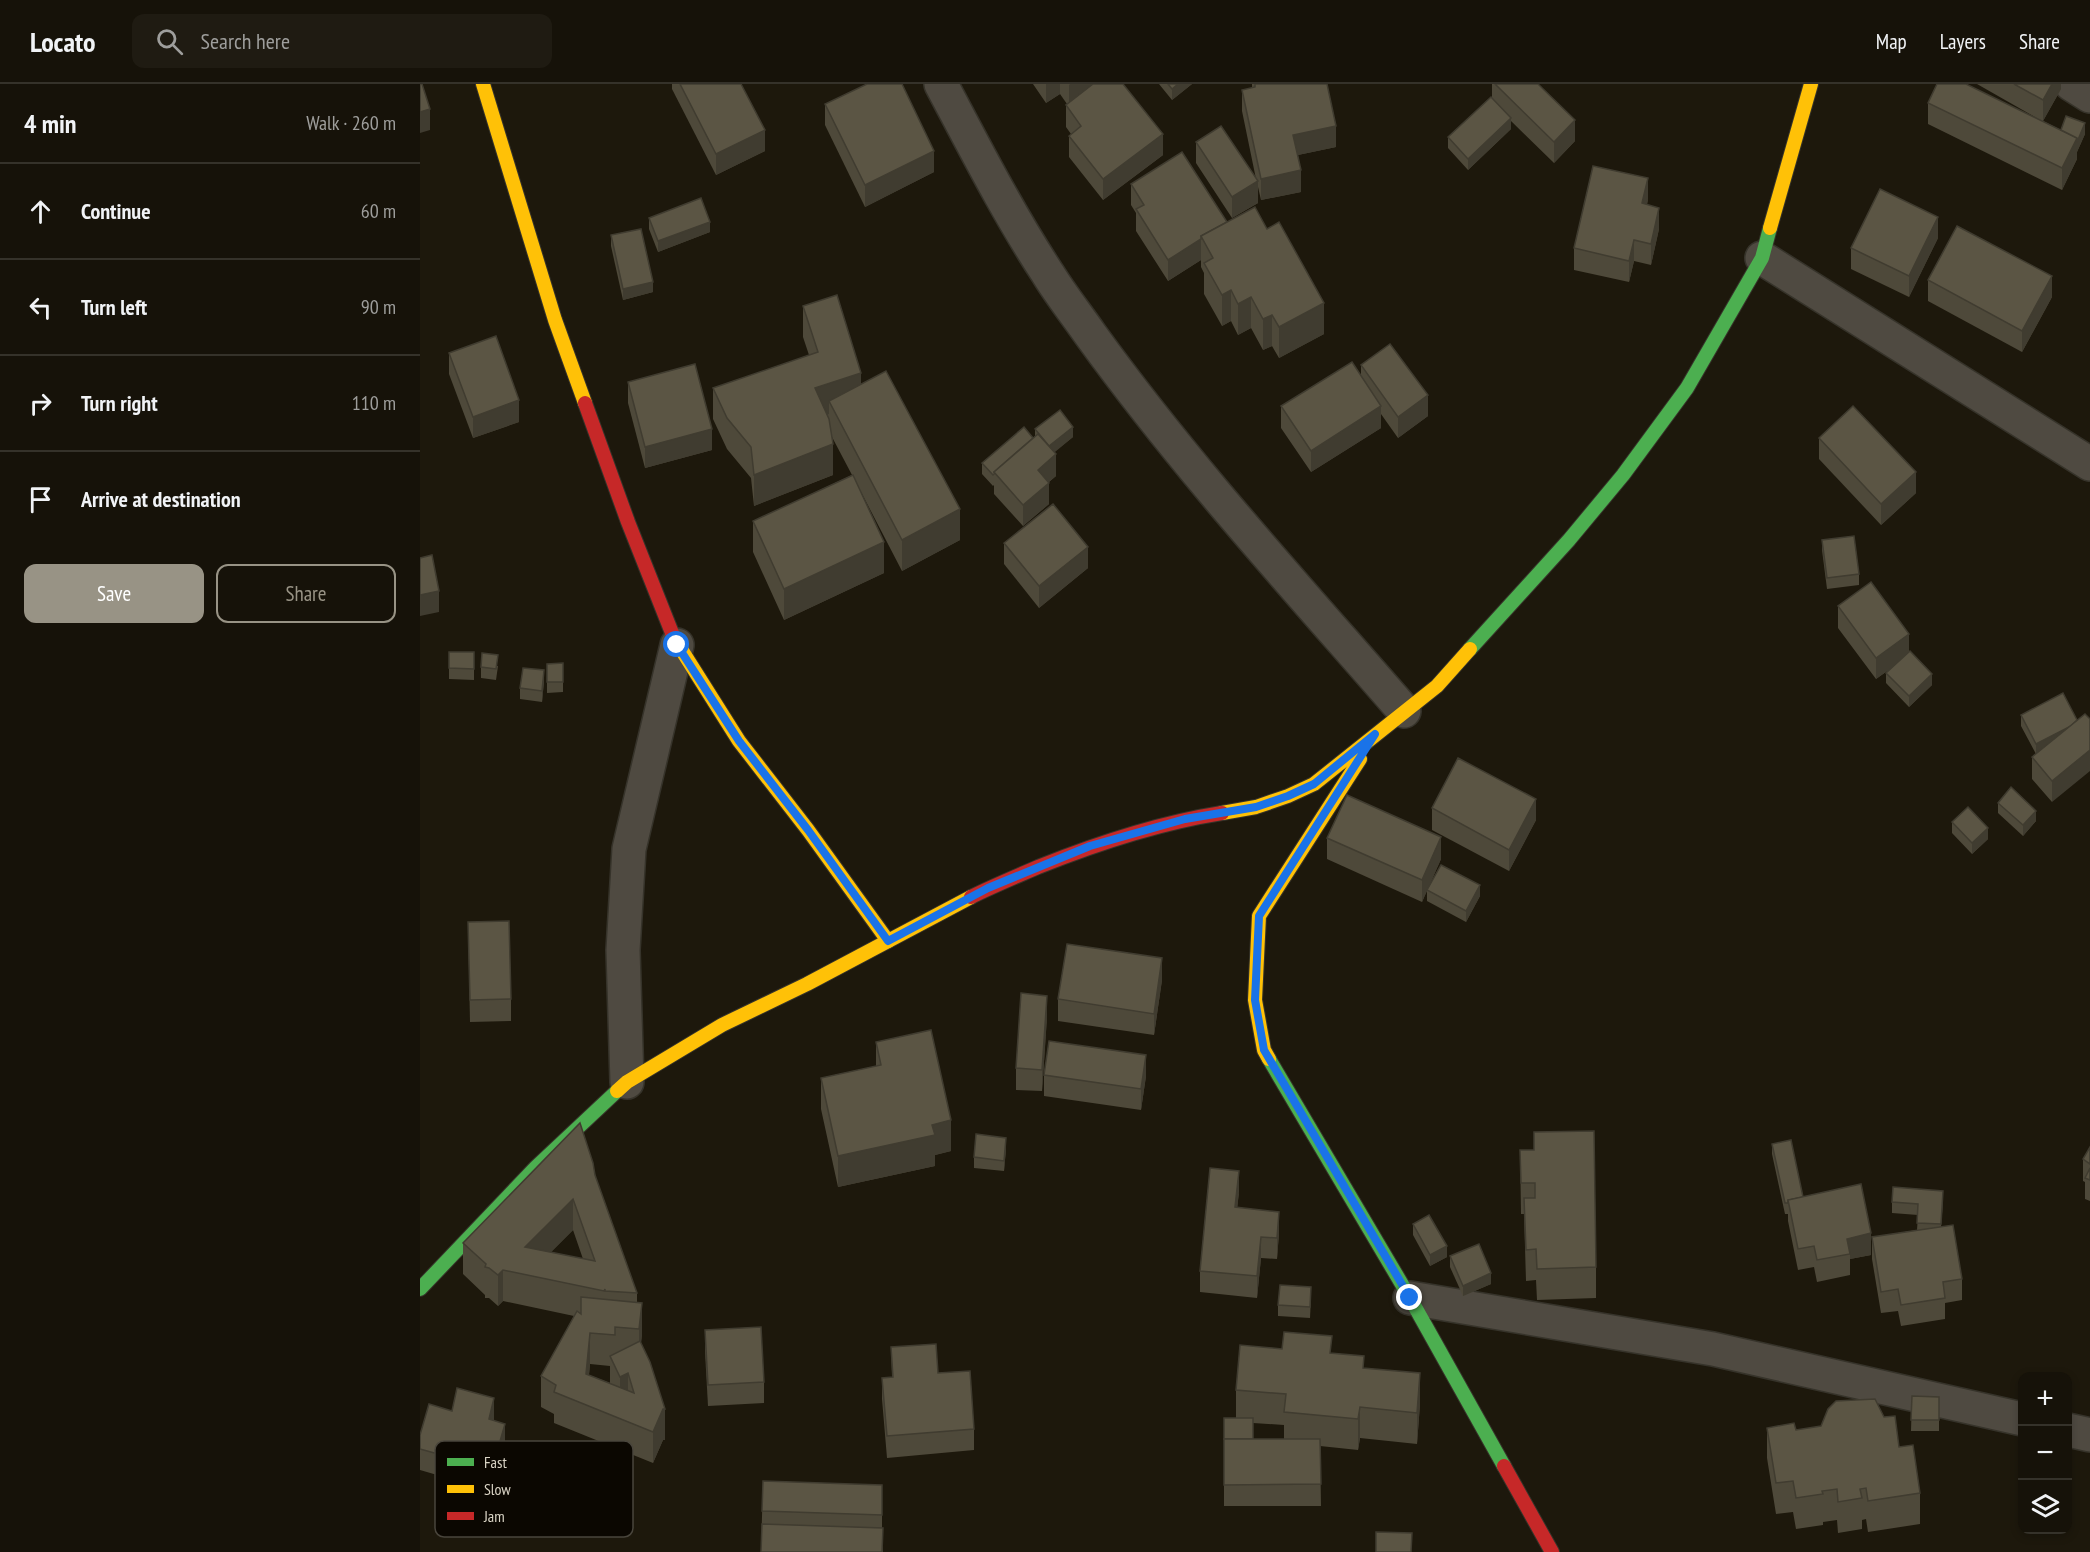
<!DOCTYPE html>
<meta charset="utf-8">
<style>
:root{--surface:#161209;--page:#1f1b12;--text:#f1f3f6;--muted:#9e9e9c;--line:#35322a;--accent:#989385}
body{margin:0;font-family:"PT Sans Narrow",sans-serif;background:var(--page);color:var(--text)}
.controls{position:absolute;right:18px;bottom:18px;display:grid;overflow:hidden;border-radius:12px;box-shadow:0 3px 9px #0003}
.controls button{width:54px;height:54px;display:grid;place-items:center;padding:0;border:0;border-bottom:2px solid var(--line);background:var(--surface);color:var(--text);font:30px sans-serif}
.stop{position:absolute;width:18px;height:18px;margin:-14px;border:4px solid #1a73e8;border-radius:50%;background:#fff}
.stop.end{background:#1a73e8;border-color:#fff;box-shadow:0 2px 6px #0008}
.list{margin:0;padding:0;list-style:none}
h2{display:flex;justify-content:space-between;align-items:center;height:78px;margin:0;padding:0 24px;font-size:26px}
h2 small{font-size:20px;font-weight:400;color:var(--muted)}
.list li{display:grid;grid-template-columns:39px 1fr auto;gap:18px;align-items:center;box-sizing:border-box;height:96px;padding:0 24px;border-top:2px solid var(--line)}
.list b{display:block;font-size:22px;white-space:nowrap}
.list em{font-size:20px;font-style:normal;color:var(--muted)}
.actions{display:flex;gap:12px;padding:18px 24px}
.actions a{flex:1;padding:14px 0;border:2px solid var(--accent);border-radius:12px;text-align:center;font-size:21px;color:var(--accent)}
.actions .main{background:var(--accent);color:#fff}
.icon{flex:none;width:33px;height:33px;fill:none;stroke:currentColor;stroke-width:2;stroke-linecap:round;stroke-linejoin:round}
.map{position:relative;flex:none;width:1670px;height:1468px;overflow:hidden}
header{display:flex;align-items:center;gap:36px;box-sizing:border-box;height:84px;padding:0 30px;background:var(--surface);border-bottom:2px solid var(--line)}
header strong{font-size:28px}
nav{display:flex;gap:33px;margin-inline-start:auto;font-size:21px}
.search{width:420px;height:54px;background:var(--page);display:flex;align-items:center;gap:15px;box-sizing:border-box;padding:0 21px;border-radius:12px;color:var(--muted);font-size:22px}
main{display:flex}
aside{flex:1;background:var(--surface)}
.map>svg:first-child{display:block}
</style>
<header>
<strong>Locato</strong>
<div class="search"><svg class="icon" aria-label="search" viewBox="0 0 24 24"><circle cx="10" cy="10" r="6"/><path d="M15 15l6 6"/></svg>Search here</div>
<nav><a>Map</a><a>Layers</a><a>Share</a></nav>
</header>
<main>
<aside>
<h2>4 min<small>Walk · 260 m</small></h2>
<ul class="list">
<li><svg class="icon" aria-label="ahead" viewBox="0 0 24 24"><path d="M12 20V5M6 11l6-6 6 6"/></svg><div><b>Continue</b></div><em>60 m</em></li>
<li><svg class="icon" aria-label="left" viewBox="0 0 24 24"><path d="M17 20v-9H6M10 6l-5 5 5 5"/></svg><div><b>Turn left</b></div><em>90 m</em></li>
<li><svg class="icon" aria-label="right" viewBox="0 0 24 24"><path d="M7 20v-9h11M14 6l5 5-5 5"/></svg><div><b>Turn right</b></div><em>110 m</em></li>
<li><svg class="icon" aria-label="arrive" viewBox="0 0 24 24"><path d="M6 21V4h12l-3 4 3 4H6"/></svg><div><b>Arrive at destination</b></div></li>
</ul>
<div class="actions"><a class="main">Save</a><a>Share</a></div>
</aside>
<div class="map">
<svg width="1670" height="1468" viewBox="0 0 1670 1468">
<rect width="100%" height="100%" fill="#1d180c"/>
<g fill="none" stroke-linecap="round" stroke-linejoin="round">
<defs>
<g id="street">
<path d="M521,0C555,64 588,129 628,190C641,211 656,230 670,250C766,383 877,504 984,627"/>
<polyline points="1651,0 1670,12"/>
<polyline points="1342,174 1670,380"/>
<polyline points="207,998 203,866 209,765 257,561"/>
<polyline points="990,1214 1293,1265 1602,1335"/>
<polyline points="1648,1346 1670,1351"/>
</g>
<g id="fast">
<polyline points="1050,565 1149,456 1203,391 1267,304 1342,174 1350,144"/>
<polyline points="849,975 990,1214 1084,1382"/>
<polyline points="0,1205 116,1083 197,1007"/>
</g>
<g id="slow">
<polyline points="63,0 135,236 165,319"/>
<polyline points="1350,144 1391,0"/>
<polyline points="254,554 319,657 388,746 468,857"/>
<polyline points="802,729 836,723 868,712 894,700 1017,602 1050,565"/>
<polyline points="849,975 844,966 835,916 839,832 940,675"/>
<polyline points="197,1007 207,998 302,941 387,900 551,813"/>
</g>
<g id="jam">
<polyline points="165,319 208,438 254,554"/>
<path d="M551,813C573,802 595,793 618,783C678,759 738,739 802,729"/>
<polyline points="1084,1382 1132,1468"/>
</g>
</defs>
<!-- street casing -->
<use href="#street" stroke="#36332a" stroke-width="36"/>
<!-- fast casing -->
<use href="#fast" stroke="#36332a" stroke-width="16"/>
<!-- slow casing -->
<use href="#slow" stroke="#36332a" stroke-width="16"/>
<!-- jam casing -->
<use href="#jam" stroke="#36332a" stroke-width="16"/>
<!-- street -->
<use href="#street" stroke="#4f4a41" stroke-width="33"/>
<!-- fast -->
<use href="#fast" stroke="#4caf50" stroke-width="14"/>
<!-- slow -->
<use href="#slow" stroke="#ffc107" stroke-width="14"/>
<!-- jam -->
<use href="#jam" stroke="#c62828" stroke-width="14"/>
</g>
<!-- wall -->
<g fill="#4e493a" fill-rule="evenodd">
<polygon points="252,0 321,0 345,67 296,91 252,5"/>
<polygon points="613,0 703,0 743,71 683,116 649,73 649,52 651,50 646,43 646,21 647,20 640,10 626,19"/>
<polygon points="739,0 772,0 752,16"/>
<polygon points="832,0 907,0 916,63 878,71 881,108 841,116 838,103 838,119 812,134 776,79 776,58 836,95 822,27 822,6 832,4"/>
<polygon points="1072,0 1118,0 1155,57 1134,79 1091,37 1091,45 1048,86 1028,64 1028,53 1072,14"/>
<polygon points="1557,0 1641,0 1641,5 1623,37 1641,46 1665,50 1657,68 1657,75 1642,106 1508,40 1508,19 1620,36"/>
<polygon points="405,20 514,88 445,123 405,41"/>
<polygon points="711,100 807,138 904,250 859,274 852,262 843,266 831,244 818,251 811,237 802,242 784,210 784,189 781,183 781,176 748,197 716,147 716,129 711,121"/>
<polygon points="1228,115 1227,121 1239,145 1231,181 1214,177 1209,198 1154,186 1154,164"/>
<polygon points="229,134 290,148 238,168 229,145"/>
<polygon points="191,151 233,208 203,216 191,162"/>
<polygon points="1518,154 1489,213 1431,185 1431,164"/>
<polygon points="1508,196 1632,213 1602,268 1508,217"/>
<polygon points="383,222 441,300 540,456 482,487 441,408 464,489 364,536 333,468 333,437 432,391 412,353 413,391 334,422 331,394 307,365 293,335 293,304 389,271 383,253"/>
<polygon points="29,269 99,338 53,354 29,290"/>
<polygon points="941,281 1008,332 978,354 961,330 961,344 891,388 861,344 861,322 941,291"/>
<polygon points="208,298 292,366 225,384 208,319"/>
<polygon points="615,345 653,353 634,368 636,392 629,398 629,420 603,442 574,410 574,401 573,402 562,390 562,379 613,354 615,352"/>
<polygon points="1399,354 1496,409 1461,441 1399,375"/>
<polygon points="1402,456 1439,490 1439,501 1407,505 1402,466"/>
<polygon points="584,459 668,484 619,524 584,480"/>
<polygon points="1418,522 1489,567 1512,601 1489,623 1466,599 1466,589 1470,585 1456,595 1418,544"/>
<polygon points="29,568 54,568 54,596 29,595"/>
<polygon points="143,579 143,608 127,609 127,598"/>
<polygon points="78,582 76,596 61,594 61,583"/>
<polygon points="124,597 122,618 100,615 100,604"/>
<polygon points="1643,609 1632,718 1612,695 1612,673 1616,670 1601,642 1601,631"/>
<polygon points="1578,719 1616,737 1603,752 1578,729"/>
<polygon points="1012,724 1116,736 1089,787 1012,746"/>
<polygon points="1532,738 1568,755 1552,770 1532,749"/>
<polygon points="907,754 1021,775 1002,818 907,775"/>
<polygon points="1007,806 1060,812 1046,838 1007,817"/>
<polygon points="48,838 91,915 91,937 50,938"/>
<polygon points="742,896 734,951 638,937 638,915"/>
<polygon points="627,933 622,1007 596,1006 596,984"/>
<polygon points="456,958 531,1067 515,1071 515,1082 418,1103 401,1025 401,994 456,982"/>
<polygon points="624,991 726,992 721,1026 624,1012"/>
<polygon points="1352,1060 1383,1113 1451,1171 1430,1175 1430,1191 1397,1198 1394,1183 1378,1186 1368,1137 1368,1130 1365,1130 1352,1070"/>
<polygon points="1670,1063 1670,1117 1665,1115 1665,1098 1663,1097 1663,1075"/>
<polygon points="586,1065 584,1087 554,1084 554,1073"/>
<polygon points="1100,1066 1176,1183 1176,1214 1117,1216 1116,1196 1106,1197 1104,1130 1101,1130"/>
<path d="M175,1091L217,1209V1218L222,1250L221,1259L245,1356H243L233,1379L134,1339V1330L121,1323V1292L154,1232L83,1217L78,1222L69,1214H65V1211L43,1190V1159ZM153,1146L163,1175L131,1168ZM170,1280L190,1282V1299L169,1291Z"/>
<polygon points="819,1108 817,1124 859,1149 857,1175 841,1174 837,1214 780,1208 780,1187"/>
<polygon points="1472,1118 1523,1118 1521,1143 1542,1195 1542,1216 1525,1219 1525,1235 1481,1242 1478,1227 1461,1229 1452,1175 1452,1153 1497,1146 1498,1131 1472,1129"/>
<polygon points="993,1140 1027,1173 1010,1182 993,1151"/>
<polygon points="1030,1172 1071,1200 1043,1212 1030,1183"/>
<polygon points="891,1214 890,1234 858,1232 858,1221"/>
<polygon points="285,1246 344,1298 344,1319 288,1322 285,1268"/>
<polygon points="471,1263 518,1289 554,1345 554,1366 467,1374 462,1315 462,1294 472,1293"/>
<path d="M912,1270L944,1285L1000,1320L997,1360L940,1354L938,1366L900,1362L901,1422H804V1355L816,1334V1306ZM833,1339L864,1341V1355H833Z"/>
<polygon points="1492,1312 1519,1313 1519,1347 1491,1347"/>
<polygon points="32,1327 74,1335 74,1337 85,1361 72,1407 0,1386 0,1351"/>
<polygon points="1401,1342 1479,1363 1500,1409 1500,1440 1448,1448 1446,1435 1442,1436 1442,1445 1418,1449 1417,1436 1403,1438 1403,1441 1376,1445 1373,1428 1356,1430 1347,1374 1347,1344 1376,1346"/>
<polygon points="343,1397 462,1422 462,1444 463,1444 463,1468 341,1468"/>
</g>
<!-- shaded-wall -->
<g fill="#403c30">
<polygon points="626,0 640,0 640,10 626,19"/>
<polygon points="650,0 683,0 649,22 649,1"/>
<polygon points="758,0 772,0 752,16 752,5"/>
<polygon points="1632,0 1641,0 1641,5 1623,37 1623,16"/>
<polygon points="10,25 10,46 0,49 0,28"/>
<polygon points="1091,34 1091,45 1048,86 1048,75"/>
<polygon points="1155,36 1155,57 1134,79 1134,58"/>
<polygon points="1665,39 1665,50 1657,68 1657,58"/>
<polygon points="916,42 916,63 873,72 873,51"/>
<polygon points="345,46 345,67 296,91 296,70"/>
<polygon points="743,50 743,71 683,116 683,95"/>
<polygon points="1657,54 1657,75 1642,106 1642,84"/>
<polygon points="514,67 514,88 445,123 445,101"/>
<polygon points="881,86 881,108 841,116 841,95"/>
<polygon points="1228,94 1228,115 1222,141 1222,119"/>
<polygon points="838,97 838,119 812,134 812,113"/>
<polygon points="1239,124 1239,145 1231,181 1231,160"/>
<polygon points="1518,133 1518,154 1489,213 1489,192"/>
<polygon points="290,138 290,148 238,168 238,157"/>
<polygon points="781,155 781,176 748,197 748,176"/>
<polygon points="1214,156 1214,177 1209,198 1209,177"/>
<polygon points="1632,192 1632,213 1602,268 1602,247"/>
<polygon points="233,198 233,208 203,216 203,205"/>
<polygon points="811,206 811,237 802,242 802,211"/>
<polygon points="831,213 831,244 818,251 818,220"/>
<polygon points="904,219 904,250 859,274 859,243"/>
<polygon points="852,231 852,262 843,266 843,235"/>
<polygon points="441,289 441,320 409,317 409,330 395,335 395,304"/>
<polygon points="1008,311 1008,332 978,354 978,333"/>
<polygon points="99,316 99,338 53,354 53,333"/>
<polygon points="961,322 961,344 891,388 891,367"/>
<polygon points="653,343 653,353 629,373 629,362"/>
<polygon points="292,345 292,366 225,384 225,363"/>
<polygon points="413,360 413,391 334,422 334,391"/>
<polygon points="636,370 636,392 618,407 618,386"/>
<polygon points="1496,388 1496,409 1461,441 1461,420"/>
<polygon points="629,399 629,420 603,442 603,421"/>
<polygon points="540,425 540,456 482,487 482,456"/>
<polygon points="464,458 464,489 364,536 364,505"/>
<polygon points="668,463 668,484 619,524 619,502"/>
<polygon points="19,507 19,528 0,532 0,511"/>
<polygon points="1489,550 1489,571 1456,595 1456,574"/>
<polygon points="124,586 124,597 122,618 122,607"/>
<polygon points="1512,590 1512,601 1489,623 1489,612"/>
<polygon points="1658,638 1616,671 1616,660"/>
<polygon points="1670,666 1670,687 1632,718 1632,697"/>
<polygon points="1116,715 1116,736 1089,787 1089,766"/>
<polygon points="1616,727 1616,737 1603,752 1603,741"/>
<polygon points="1568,744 1568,755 1552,770 1552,759"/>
<polygon points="1021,753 1021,775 1002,818 1002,796"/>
<polygon points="1060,801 1060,812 1046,838 1046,827"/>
<polygon points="742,874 742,896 734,951 734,930"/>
<polygon points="627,912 627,933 622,1007 622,986"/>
<polygon points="726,971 726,992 721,1026 721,1005"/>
<polygon points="531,1036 531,1067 515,1071 515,1082 418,1103 418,1072 512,1041"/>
<polygon points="586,1054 586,1065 584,1087 584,1077"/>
<polygon points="819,1087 819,1108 815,1145 815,1123"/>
<polygon points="153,1115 153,1146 108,1191 105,1163"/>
<polygon points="859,1128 859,1149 857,1175 857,1154"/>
<polygon points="1451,1149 1451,1171 1430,1175 1430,1170 1427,1155"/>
<polygon points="841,1153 841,1174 837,1214 837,1192"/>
<polygon points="1027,1162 1027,1173 1010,1182 1010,1171"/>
<polygon points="83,1186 83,1217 78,1222 78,1191"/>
<polygon points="1071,1189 1071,1200 1043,1212 1043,1202"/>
<polygon points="222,1219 222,1250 219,1276 219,1245"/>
<polygon points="170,1249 170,1280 166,1321 166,1290"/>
<polygon points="208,1289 208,1320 200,1324 200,1293"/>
<polygon points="1000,1289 1000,1320 997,1360 997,1329"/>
<polygon points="74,1314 74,1335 69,1357 69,1335"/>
<polygon points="940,1323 940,1354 938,1366 938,1335"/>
<polygon points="243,1325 245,1325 245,1356 243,1356 233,1379 233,1348"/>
<polygon points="85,1340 85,1361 72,1407 72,1385"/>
</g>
<!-- building -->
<g fill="#5b5544" stroke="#403c30" stroke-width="1.5" fill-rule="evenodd">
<polygon points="0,0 2,0 10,25 0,28"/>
<polygon points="260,0 321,0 345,46 296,70"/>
<polygon points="447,0 482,0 514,67 445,101 405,20"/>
<polygon points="673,0 703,0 743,50 683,95 649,52 661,42 646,21"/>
<polygon points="748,0 758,0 752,5"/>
<polygon points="835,0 907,0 916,42 873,51 881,86 841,95 822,6 835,3"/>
<polygon points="1075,0 1118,0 1155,36 1134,58"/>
<polygon points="1517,0 1546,0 1657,54 1642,84 1508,19"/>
<polygon points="1594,0 1632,0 1623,16"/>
<polygon points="1071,13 1091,34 1048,75 1028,53"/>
<polygon points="1646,32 1665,39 1657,58 1657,54 1641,46"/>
<polygon points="801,42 838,97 812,113 776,58"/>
<polygon points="762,68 807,138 781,152 781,155 748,176 716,125 724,121 711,100"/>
<polygon points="1173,82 1228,94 1222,119 1239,124 1231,160 1214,156 1209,177 1154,164"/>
<polygon points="1460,105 1518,133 1489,192 1431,164"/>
<polygon points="281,114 290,138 238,157 229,134"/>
<polygon points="835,123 847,145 859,138 904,219 859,243 852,231 843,235 831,213 818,220 811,206 802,211 784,179 793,174 781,152"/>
<polygon points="1537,142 1632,192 1602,247 1508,196"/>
<polygon points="221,145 233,198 203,205 191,151"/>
<polygon points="417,211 441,289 395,304 409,335 413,360 334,391 331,363 307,334 293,304 398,268 383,222"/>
<polygon points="76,252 99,316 53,333 29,269"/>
<polygon points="970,260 1008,311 978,333 941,281"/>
<polygon points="932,278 961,322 891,367 861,322"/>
<polygon points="275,280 292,345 225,363 208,298"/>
<polygon points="466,287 540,425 482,456 409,317"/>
<polygon points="1433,322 1496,388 1461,420 1399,354"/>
<polygon points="640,326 653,343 629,362 615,345"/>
<polygon points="604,343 613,354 574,388 575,389 573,391 562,379"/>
<polygon points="618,350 636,370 618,386 629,399 603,421 574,388"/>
<polygon points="433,391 464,458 364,505 333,437"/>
<polygon points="633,420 668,463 619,502 584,459"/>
<polygon points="1434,452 1439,490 1407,494 1402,456"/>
<polygon points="12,471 19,507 0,511 0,474"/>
<polygon points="1451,498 1489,550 1456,574 1418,522"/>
<polygon points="1490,567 1512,590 1489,612 1466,589"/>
<polygon points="29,568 54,568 54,585 29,584"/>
<polygon points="62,569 78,571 76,585 61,583"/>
<polygon points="143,579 143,598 127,598 127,580"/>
<polygon points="103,584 124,586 122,607 100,604"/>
<polygon points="1643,609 1657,636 1651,642 1616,660 1601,631"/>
<polygon points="1665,630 1670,635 1670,666 1632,697 1612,673"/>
<polygon points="1038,674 1116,715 1089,766 1012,724"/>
<polygon points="1591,703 1616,727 1603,741 1578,719"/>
<polygon points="927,711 1021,753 1002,796 907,754"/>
<polygon points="1548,723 1568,744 1552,759 1532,738"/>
<polygon points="1021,781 1060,801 1046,827 1007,806"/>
<polygon points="89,837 91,915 50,916 48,838"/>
<polygon points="647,860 742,874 734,930 638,915"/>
<polygon points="601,909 627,912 622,986 596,984"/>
<polygon points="511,946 531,1036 512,1041 515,1051 418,1072 401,994 461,981 456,958"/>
<polygon points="629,957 726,971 721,1005 624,991"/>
<path d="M160,1039L173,1079L175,1091L217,1209L185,1207V1205L184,1207L83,1186L78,1191L69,1184L65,1183L66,1180L43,1159ZM153,1115L175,1177L105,1163Z"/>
<polygon points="1174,1047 1176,1183 1117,1185 1116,1165 1106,1166 1104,1114 1115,1114 1115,1099 1101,1099 1100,1066 1114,1066 1114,1048"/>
<polygon points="556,1050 586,1054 584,1077 554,1073"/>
<polygon points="1371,1056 1383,1113 1368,1116 1368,1119 1365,1119 1352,1060"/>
<polygon points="1670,1063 1670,1080 1663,1075"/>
<polygon points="790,1084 819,1087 815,1123 859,1128 857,1154 841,1153 837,1192 780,1187"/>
<polygon points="1670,1084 1670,1096 1665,1094"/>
<polygon points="1441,1100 1451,1149 1427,1155 1430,1170 1397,1176 1394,1162 1378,1165 1368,1116"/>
<polygon points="1473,1103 1523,1107 1521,1140 1497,1139 1498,1120 1472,1118"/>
<polygon points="1009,1131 1027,1162 1010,1171 993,1140"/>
<polygon points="1533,1141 1542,1195 1523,1198 1525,1214 1481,1221 1478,1205 1461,1208 1452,1153"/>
<polygon points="1059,1160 1071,1189 1043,1202 1030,1172"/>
<polygon points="860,1201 891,1203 890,1223 858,1221"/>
<polygon points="161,1213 222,1219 219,1245 195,1243 195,1251 170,1249 166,1290 214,1309 208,1289 200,1293 190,1272 220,1257 230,1278 245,1325 243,1325 233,1348 134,1308 136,1301 121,1292 157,1227 161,1230"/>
<polygon points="341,1243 344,1298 288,1301 285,1246"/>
<polygon points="864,1248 912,1252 910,1269 944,1272 943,1284 1000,1289 997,1329 940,1323 938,1335 864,1328 866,1310 816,1306 820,1261 862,1265"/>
<polygon points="516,1260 518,1289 550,1287 554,1345 467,1352 462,1294 473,1293 471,1263"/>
<polygon points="37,1304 74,1314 69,1335 85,1340 72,1385 0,1365 0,1351 9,1320 32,1327"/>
<polygon points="1492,1312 1519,1313 1519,1336 1491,1336"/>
<polygon points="1455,1315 1464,1333 1475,1332 1479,1363 1493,1361 1500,1409 1448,1417 1446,1404 1440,1405 1442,1414 1418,1418 1417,1405 1402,1407 1403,1410 1376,1414 1373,1397 1356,1399 1347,1344 1374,1339 1376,1346 1401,1342 1408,1325 1416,1317"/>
<rect x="804" y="1334" width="29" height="21"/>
<polygon points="804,1355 900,1355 901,1400 804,1401"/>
<polygon points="343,1397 462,1401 462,1431 342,1427"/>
<polygon points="342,1440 463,1444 462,1468 341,1468"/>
<polygon points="956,1448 992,1449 991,1468 956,1468"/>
</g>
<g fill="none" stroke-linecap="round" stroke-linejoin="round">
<!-- route -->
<polyline stroke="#1a73e8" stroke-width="8" points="257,561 319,657 388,746 468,857 568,804 670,762 765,735 836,723 868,712 894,700 955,650 839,832 835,916 844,966 990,1214"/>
</g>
<!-- legend -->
<rect x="15" y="1357" width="198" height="96" rx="9" fill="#0b0701" stroke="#49453c" stroke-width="1.5"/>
<rect x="27" y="1374" width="27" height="8" fill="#4caf50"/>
<rect x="27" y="1401" width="27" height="8" fill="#ffc107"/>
<rect x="27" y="1428" width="27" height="8" fill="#c62828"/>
<g font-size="16" fill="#dbd5c6">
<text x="64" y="1384">Fast</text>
<text x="64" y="1411">Slow</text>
<text x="64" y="1438">Jam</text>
</g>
</svg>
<div class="controls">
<button>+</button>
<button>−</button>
<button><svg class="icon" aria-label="layers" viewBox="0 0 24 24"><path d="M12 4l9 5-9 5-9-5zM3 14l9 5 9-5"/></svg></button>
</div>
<div class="stop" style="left:257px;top:561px"></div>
<div class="stop end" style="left:990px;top:1214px"></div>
</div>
</main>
